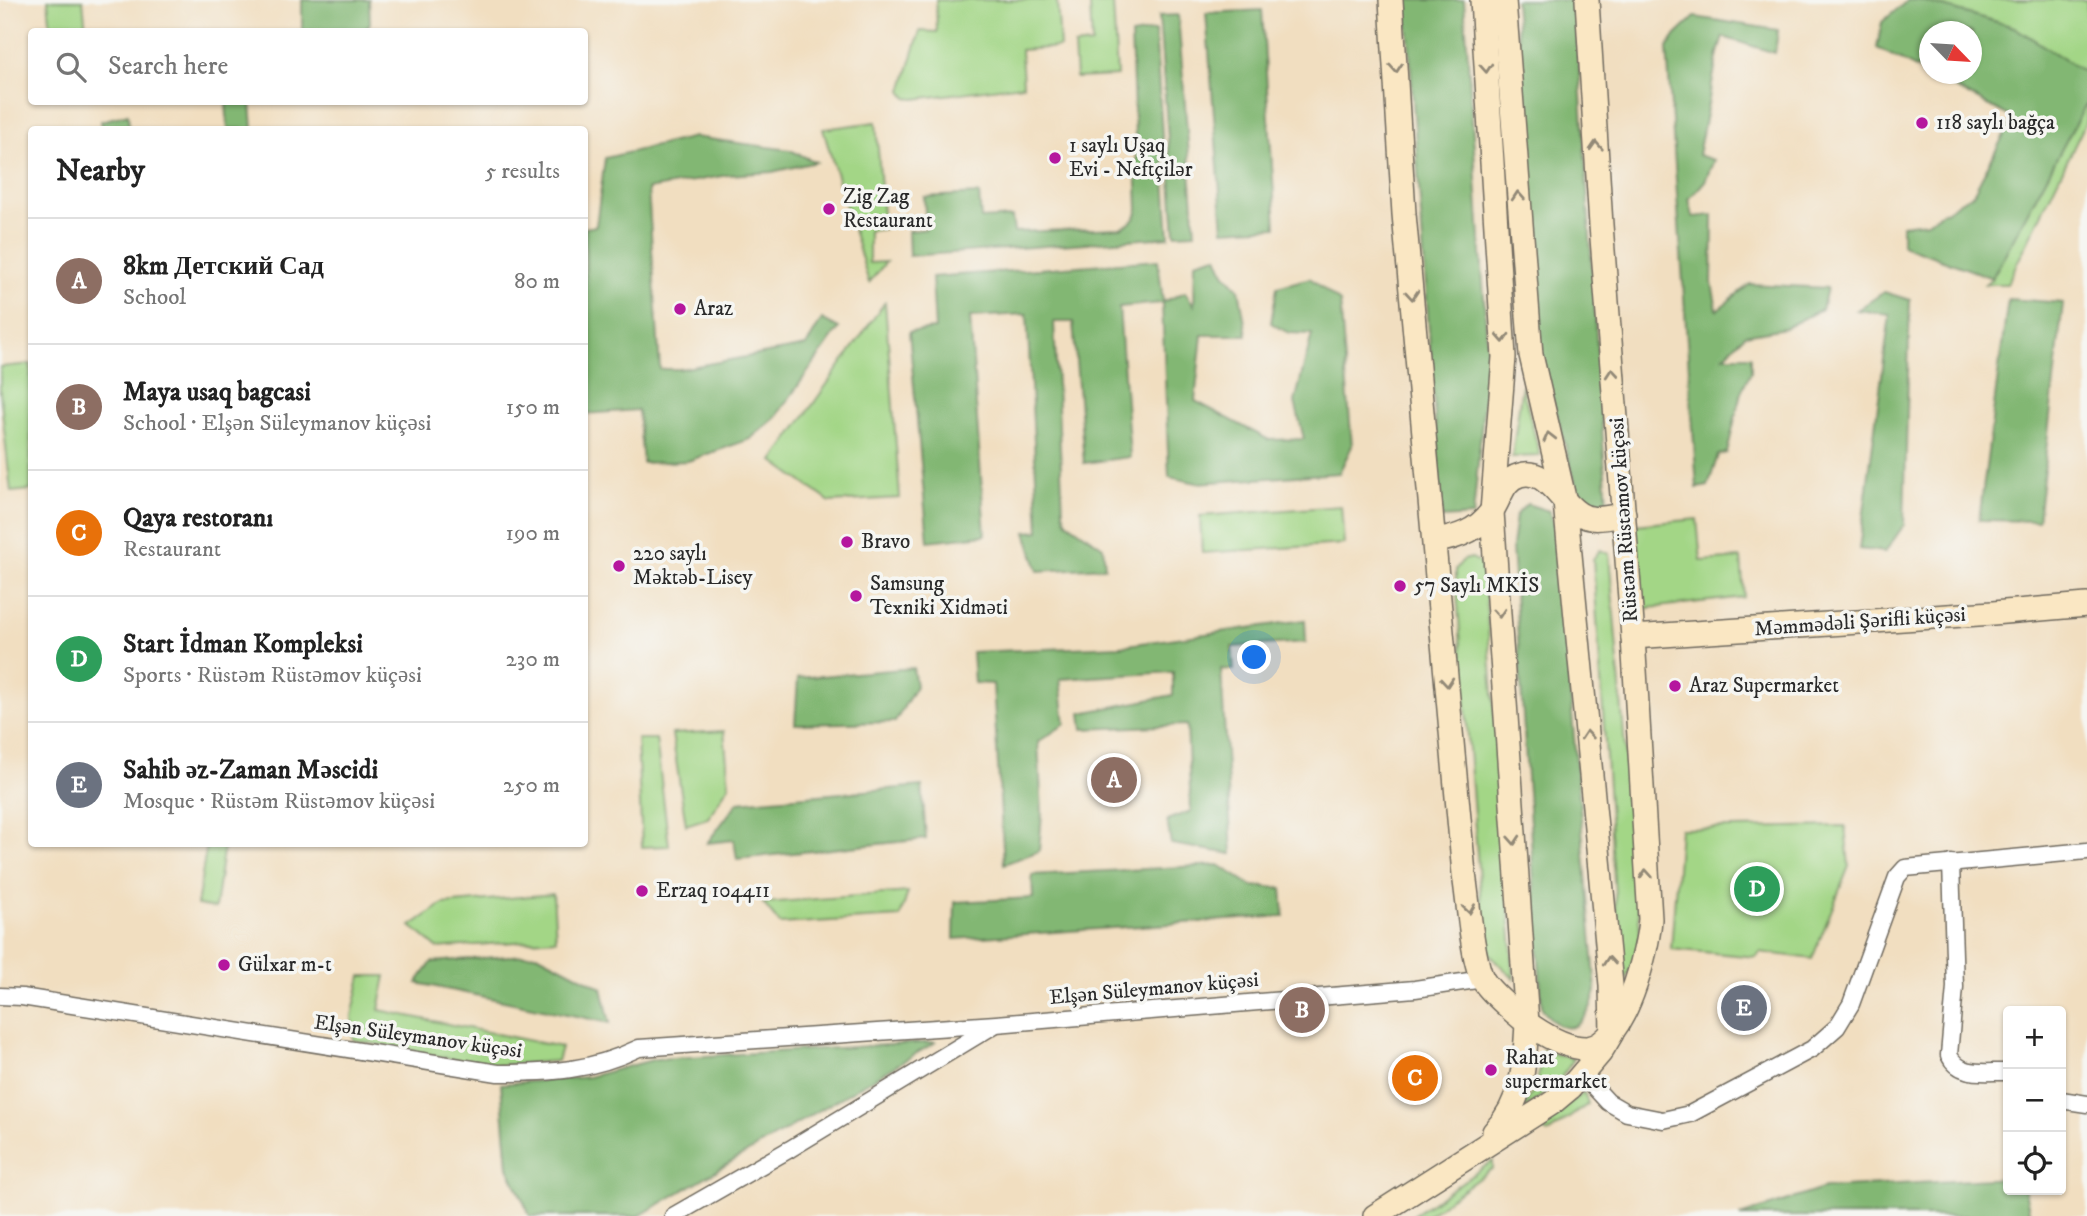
<!DOCTYPE html>
<meta charset="utf-8">
<style>
:root{--surface:#fff;--page:#f6f6f6;--text:#222;--muted:#767676;--line:#e0e0e0;--accent:#ea580c}
body{margin:0;font-family:"IM FELL DW Pica",serif;background:var(--page);color:var(--text)}
.controls{position:absolute;right:21px;bottom:21px;display:grid;overflow:hidden;border-radius:7px;box-shadow:0 2px 5px #0004}
.controls button{width:63px;height:63px;display:grid;place-items:center;padding:0;border:0;border-bottom:2px solid var(--line);background:var(--surface);color:var(--text);font:35px sans-serif}
.compass{position:absolute;left:1919px;top:21px;width:63px;height:63px;border-radius:50%;background:var(--surface);box-shadow:0 2px 5px #0004;rotate:115deg}
.you{position:absolute;left:1255px;top:658px;width:24px;height:24px;margin:-18px;border:5px solid #fff;border-radius:50%;background:#1a73e8;box-shadow:0 0 0 10px #1a73e833}
.badge{display:grid;place-items:center;width:46px;height:46px;border-radius:50%;background:var(--accent);color:#fff;font-size:23px;font-weight:700}
.pin{position:absolute;translate:-50% -50%;border:4px solid #fff;box-shadow:0 2px 7px #0006}
.list{margin:0;padding:0;list-style:none}
h2{display:flex;justify-content:space-between;align-items:center;height:91px;margin:0;padding:0 28px;font-size:30px}
h2 small{font-size:23px;font-weight:400;color:var(--muted)}
.list li{display:grid;grid-template-columns:46px 1fr auto;gap:21px;align-items:center;box-sizing:border-box;height:126px;padding:0 28px;border-top:2px solid var(--line)}
.list b{display:block;font-size:26px;white-space:nowrap}
.list p{margin:0;font-size:23px;white-space:nowrap;color:var(--muted)}
.list em{font-size:23px;font-style:normal;color:var(--muted)}
.icon{flex:none;width:38px;height:38px;fill:none;stroke:currentColor;stroke-width:2;stroke-linecap:round;stroke-linejoin:round}
.map{position:relative;flex:none;width:2087px;height:1216px;overflow:hidden}
.search{position:absolute;background:var(--surface);box-shadow:0 2px 5px #0004;left:28px;top:28px;width:560px;height:77px;display:flex;align-items:center;gap:18px;box-sizing:border-box;padding:0 24px;border-radius:7px;color:var(--muted);font-size:26px}
.panel{position:absolute;background:var(--surface);box-shadow:0 2px 5px #0004;left:28px;top:126px;width:560px;height:721px;border-radius:7px}
.map>svg:first-child{display:block}
</style>
<div class="map">
<svg width="2087" height="1216" viewBox="0 0 2087 1216">
<rect width="100%" height="100%" fill="#f6f6f2"/>
<filter id="ink" filterUnits="userSpaceOnUse"><feTurbulence type="fractalNoise" baseFrequency=".0143" numOctaves="2"/><feDisplacementMap in="SourceGraphic" scale="14" xChannelSelector="R" yChannelSelector="G"/><feConvolveMatrix kernelMatrix="1 2 1 2 8 2 1 2 1" color-interpolation-filters="sRGB"/></filter>
<filter id="wash" filterUnits="userSpaceOnUse"><feTurbulence type="fractalNoise" baseFrequency=".00686" numOctaves="4" result="noise"/><feDisplacementMap in="SourceGraphic" scale="28" xChannelSelector="R" yChannelSelector="G"/><feGaussianBlur stdDeviation="1.57" result="paint"/><feColorMatrix in="noise" values="0 0 0 0 0 0 0 0 0 0 0 0 0 0 0 0 0 1.4 0 .05"/><feComposite in="paint" operator="in"/></filter>
<g filter="url(#wash)">
<rect width="100%" height="100%" fill="#f1dec0"/>
<!-- green -->
<g fill="#a3d686" stroke="#678058" stroke-width="2">
<polygon points="48,0 83,0 86,31 51,31"/>
<polygon points="936,0 1057,0 1060,47 1021,50 1023,85 915,99 907,98 902,91 920,31 937,32"/>
<polygon points="1919,0 2087,0 2087,74 2014,27"/>
<polygon points="1113,3 1117,76 1076,78 1074,46 1092,44 1090,4"/>
<polygon points="2087,102 2087,120 2007,284 1985,284 1992,278"/>
<polygon points="876,122 884,229 869,231 869,263 886,262 869,283 823,129"/>
<polygon points="885,302 900,498 830,502 773,461"/>
<polygon points="31,364 31,490 11,492 0,392 0,367"/>
<polygon points="1522,385 1540,456 1512,457"/>
<polygon points="1341,506 1344,544 1202,553 1200,516"/>
<polygon points="1697,519 1701,561 1741,558 1744,597 1641,609 1635,525"/>
<polygon points="1600,550 1609,554 1641,942 1637,957 1621,986 1593,559"/>
<polygon points="1472,558 1481,564 1484,573 1514,979 1490,955 1483,932 1456,580 1456,569 1463,560"/>
<polygon points="724,731 729,785 708,818 686,825 672,734"/>
<polygon points="637,739 656,739 669,846 642,847"/>
<polygon points="1845,826 1849,866 1812,959 1760,952 1756,957 1671,949 1680,829"/>
<polygon points="207,844 224,844 215,908 197,905"/>
<polygon points="908,892 900,917 780,924 763,903"/>
<polygon points="553,894 556,939 437,948 411,926 443,904"/>
<polygon points="361,976 386,976 379,1010 561,1047 557,1061 489,1066 353,1040 352,1016"/>
<polygon points="1542,1050 1574,1059 1558,1082 1520,1113 1537,1084"/>
<polygon points="1584,1092 1588,1104 1548,1133 1537,1126"/>
<polygon points="1493,1161 1493,1168 1426,1216 1412,1216"/>
</g>
<!-- forest -->
<g fill="#82b773" stroke="#56714f" stroke-width="2" fill-rule="evenodd">
<polygon points="302,0 369,0 370,23 365,31 302,31"/>
<polygon points="1406,0 1464,0 1488,357 1473,516 1442,518"/>
<polygon points="1515,0 1575,0 1607,505 1582,507 1541,357"/>
<path d="M1908,0H1919L2014,27L2087,74V102L1992,278L1902,245V225L1927,222L1973,194L2013,118L1877,48L1882,22ZM1930,32H1972V74H1930Z"/>
<polygon points="1262,10 1276,227 1223,230 1206,13"/>
<polygon points="1178,15 1195,233 1175,234 1159,16"/>
<polygon points="1695,17 1778,30 1775,53 1723,37 1718,53 1698,155 1714,160 1705,181 1689,199 1693,217 1713,215 1712,283 1717,310 1750,284 1827,288 1822,309 1785,328 1745,335 1724,356 1751,356 1751,372 1741,392 1727,453 1718,455 1708,486 1697,488 1667,48 1676,35"/>
<path d="M1155,31L1169,237L909,256L908,231L926,229L924,197L979,194L981,219L1012,217L1014,232L1120,228C1131,224 1135,220 1138,209L1131,35Z"/>
<polygon points="226,102 251,102 253,129 228,129"/>
<polygon points="128,114 129,129 102,129 101,121"/>
<polygon points="694,137 790,150 816,162 772,172 728,175 648,189 660,369 680,369 806,346 822,319 839,328 775,418 750,439 688,461 643,463 638,410 585,414 585,228 596,226 605,158"/>
<polygon points="1217,256 1224,273 1239,289 1247,335 1202,335 1195,401 1269,440 1304,439 1295,402 1312,334 1289,333 1271,323 1277,287 1310,278 1340,302 1352,446 1339,473 1197,483 1169,477 1162,303 1119,307 1130,457 1084,463 1073,322 1054,322 1063,512 1067,522 1103,547 1105,567 1038,571 1026,532 1039,531 1027,314 970,317 985,535 928,541 909,332 935,329 932,277 1158,260 1163,302 1185,292 1194,305 1195,262"/>
<polygon points="1884,292 1910,300 1904,525 1885,552 1859,549 1890,314 1857,310"/>
<polygon points="2008,299 2063,303 2038,521 1979,520"/>
<path d="M1527,504L1549,511L1556,529L1596,991C1587,1025 1567,1044 1542,1008L1512,547L1516,515Z"/>
<polygon points="1305,620 1306,642 1232,647 1234,670 1221,669 1232,854 1171,844 1167,820 1191,811 1187,725 1083,729 1081,713 1173,695 1173,672 1060,679 1065,724 1038,742 1042,813 1039,851 1004,864 993,684 974,683 972,652 1120,646"/>
<polygon points="913,668 916,686 895,722 795,724 798,678"/>
<polygon points="922,786 926,839 737,859 734,840 707,843 738,802"/>
<polygon points="1219,865 1252,886 1282,888 1284,916 954,939 955,902 1033,898 1032,875"/>
<polygon points="537,954 602,988 610,1023 417,983 432,962"/>
<polygon points="936,1042 639,1216 530,1216 508,1167 501,1084 588,1077 656,1059"/>
<polygon points="2008,1178 2008,1190 2025,1190 2030,1216 1740,1216 1825,1188"/>
</g>
</g>
<g filter="url(#ink)">
<g fill="none" stroke-linecap="round" stroke-linejoin="round">
<defs>
<g id="street">
<path d="M1951,863L1955,987L1949,1055C1960,1078 1986,1071 2008,1072"/>
<path d="M0,996L22,997L498,1073C551,1073 591,1071 639,1048L996,1024L1415,989L1483,979"/>
<polyline points="1583,1075 1608,1102 1627,1113 1663,1120 1690,1114 1812,1049 1837,1027 1851,1004 1897,877 1905,868 2087,851"/>
<polyline points="2061,1100 2087,1104"/>
<polyline points="673,1216 790,1149 993,1026"/>
</g>
<g id="secondary">
<path d="M1391,0L1404,214L1464,874C1468,898 1472,961 1483,980C1490,992 1521,1019 1533,1027C1548,1037 1569,1049 1588,1048C1625,1044 1648,950 1650,919L1633,637L1601,225L1587,0"/>
<path d="M1482,0L1504,357L1492,512L1527,1023C1525,1063 1523,1102 1494,1132"/>
<path d="M1435,541C1457,538 1477,531 1491,512C1501,499 1502,480 1520,475C1550,466 1564,515 1591,518C1602,520 1614,516 1624,514"/>
<polyline points="1633,637 1993,613 2087,605"/>
<polyline points="1375,1216 1552,1103 1570,1088 1600,1053 1612,1033 1611,985 1565,502 1531,355 1504,0"/>
</g>
</defs>
<!-- street casing -->
<use href="#street" stroke="#706a5f" stroke-width="19"/>
<!-- secondary casing -->
<use href="#secondary" stroke="#706a5f" stroke-width="26"/>
<!-- street -->
<use href="#street" stroke="#fff" stroke-width="16"/>
<!-- secondary -->
<use href="#secondary" stroke="#fae7c3" stroke-width="23"/>
</g>
<!-- one-way arrows -->
<defs><path id="oneway-chevron" d="M-2-3.5L2.5 0L-2 3.5" fill="none" stroke-width="1.6" stroke-linecap="round" stroke-linejoin="round" transform="scale(1.75)"/></defs>
<g stroke="#928977">
<use href="#oneway-chevron" transform="translate(1396 68) rotate(86)"/>
<use href="#oneway-chevron" transform="translate(1486 68) rotate(86)"/>
<use href="#oneway-chevron" transform="translate(1596 146) rotate(-93)"/>
<use href="#oneway-chevron" transform="translate(1518 196) rotate(-94)"/>
<use href="#oneway-chevron" transform="translate(1412 295) rotate(85)"/>
<use href="#oneway-chevron" transform="translate(1503 338) rotate(87)"/>
<use href="#oneway-chevron" transform="translate(1612 373) rotate(-95)"/>
<use href="#oneway-chevron" transform="translate(1549 437) rotate(-104)"/>
<use href="#oneway-chevron" transform="translate(1499 613) rotate(86)"/>
<use href="#oneway-chevron" transform="translate(1447 682) rotate(85)"/>
<use href="#oneway-chevron" transform="translate(1587 735) rotate(-95)"/>
<use href="#oneway-chevron" transform="translate(1514 840) rotate(86)"/>
<use href="#oneway-chevron" transform="translate(1646 874) rotate(-94)"/>
<use href="#oneway-chevron" transform="translate(1469 909) rotate(82)"/>
<use href="#oneway-chevron" transform="translate(1609 961) rotate(-95)"/>
</g>
</g>
<!-- markers -->
<g fill="#b5179e" stroke="#f6f6f2" stroke-width="2.5">
<circle cx="1922" cy="123" r="7"/>
<circle cx="1055" cy="158" r="7"/>
<circle cx="829" cy="209" r="7"/>
<circle cx="680" cy="309" r="7"/>
<circle cx="847" cy="542" r="7"/>
<circle cx="619" cy="566" r="7"/>
<circle cx="1400" cy="586" r="7"/>
<circle cx="856" cy="596" r="7"/>
<circle cx="1675" cy="686" r="7"/>
<circle cx="642" cy="891" r="7"/>
<circle cx="224" cy="965" r="7"/>
<circle cx="1491" cy="1070" r="7"/>
</g>
<g text-anchor="middle" dominant-baseline="central" stroke-width="7" stroke-linejoin="round" paint-order="stroke">
<!-- poi labels -->
<g font-size="21" fill="#2b2b2b" stroke="#f6f6f2" text-anchor="start">
<text x="1936" y="123">118 saylı bağça</text>
<text x="1069" y="146">1 saylı Uşaq<tspan x="1069" dy="24">Evi - Neftçilər</tspan></text>
<text x="843" y="197">Zig Zag<tspan x="843" dy="24">Restaurant</tspan></text>
<text x="694" y="309">Araz</text>
<text x="861" y="542">Bravo</text>
<text x="633" y="554">220 saylı<tspan x="633" dy="24">Məktəb-Lisey</tspan></text>
<text x="870" y="584">Samsung<tspan x="870" dy="24">Texniki Xidməti</tspan></text>
<text x="1414" y="586">57 Saylı MKİS</text>
<text x="1689" y="686">Araz Supermarket</text>
<text x="656" y="891">Erzaq 104411</text>
<text x="238" y="965">Gülxar m-t</text>
<text x="1505" y="1058">Rahat<tspan x="1505" dy="24">supermarket</tspan></text>
</g>
<!-- street labels -->
<g font-size="21" fill="#2b2b2b" stroke="#f6f6f2">
<text transform="translate(1624 520) rotate(-94)">Rüstəm Rüstəmov küçəsi</text>
<text transform="translate(1860 622) rotate(-4)">Məmmədəli Şərifli küçəsi</text>
<text transform="translate(1154 989) rotate(-5)">Elşən Süleymanov küçəsi</text>
<text transform="translate(418 1037) rotate(8)">Elşən Süleymanov küçəsi</text>
</g>
</g>
</svg>
<div class="controls">
<button>+</button>
<button>−</button>
<button><svg class="icon" aria-label="locate" viewBox="0 0 24 24"><circle cx="12" cy="12" r="6"/><path d="M12 2v4M12 18v4M2 12h4M18 12h4"/></svg></button>
</div>
<svg class="compass" viewBox="-18 -18 36 36"><path d="M0-13l5 13h-10z" fill="#e53935"/><path d="M0 13l5-13h-10z" fill="#767676"/></svg>
<div class="you"></div>
<div class="pin badge" style="left:1114px;top:780px;background:#8d6e63">A</div>
<div class="pin badge" style="left:1302px;top:1010px;background:#8d6e63">B</div>
<div class="pin badge" style="left:1415px;top:1078px;background:#e8710a">C</div>
<div class="pin badge" style="left:1757px;top:889px;background:#2e9e5b">D</div>
<div class="pin badge" style="left:1744px;top:1008px;background:#6b7280">E</div>
<div class="search"><svg class="icon" aria-label="search" viewBox="0 0 24 24"><circle cx="10" cy="10" r="6"/><path d="M15 15l6 6"/></svg>Search here</div>
<section class="panel">
<h2>Nearby<small>5 results</small></h2>
<ul class="list">
<li><span class="badge" style="background:#8d6e63">A</span><div><b>8km Детский Сад</b><p>School</p></div><em>80 m</em></li>
<li><span class="badge" style="background:#8d6e63">B</span><div><b>Maya usaq bagcasi</b><p>School · Elşən Süleymanov küçəsi</p></div><em>150 m</em></li>
<li><span class="badge" style="background:#e8710a">C</span><div><b>Qaya restoranı</b><p>Restaurant</p></div><em>190 m</em></li>
<li><span class="badge" style="background:#2e9e5b">D</span><div><b>Start İdman Kompleksi</b><p>Sports · Rüstəm Rüstəmov küçəsi</p></div><em>230 m</em></li>
<li><span class="badge" style="background:#6b7280">E</span><div><b>Sahib əz-Zaman Məscidi</b><p>Mosque · Rüstəm Rüstəmov küçəsi</p></div><em>250 m</em></li>
</ul>
</section>
</div>
